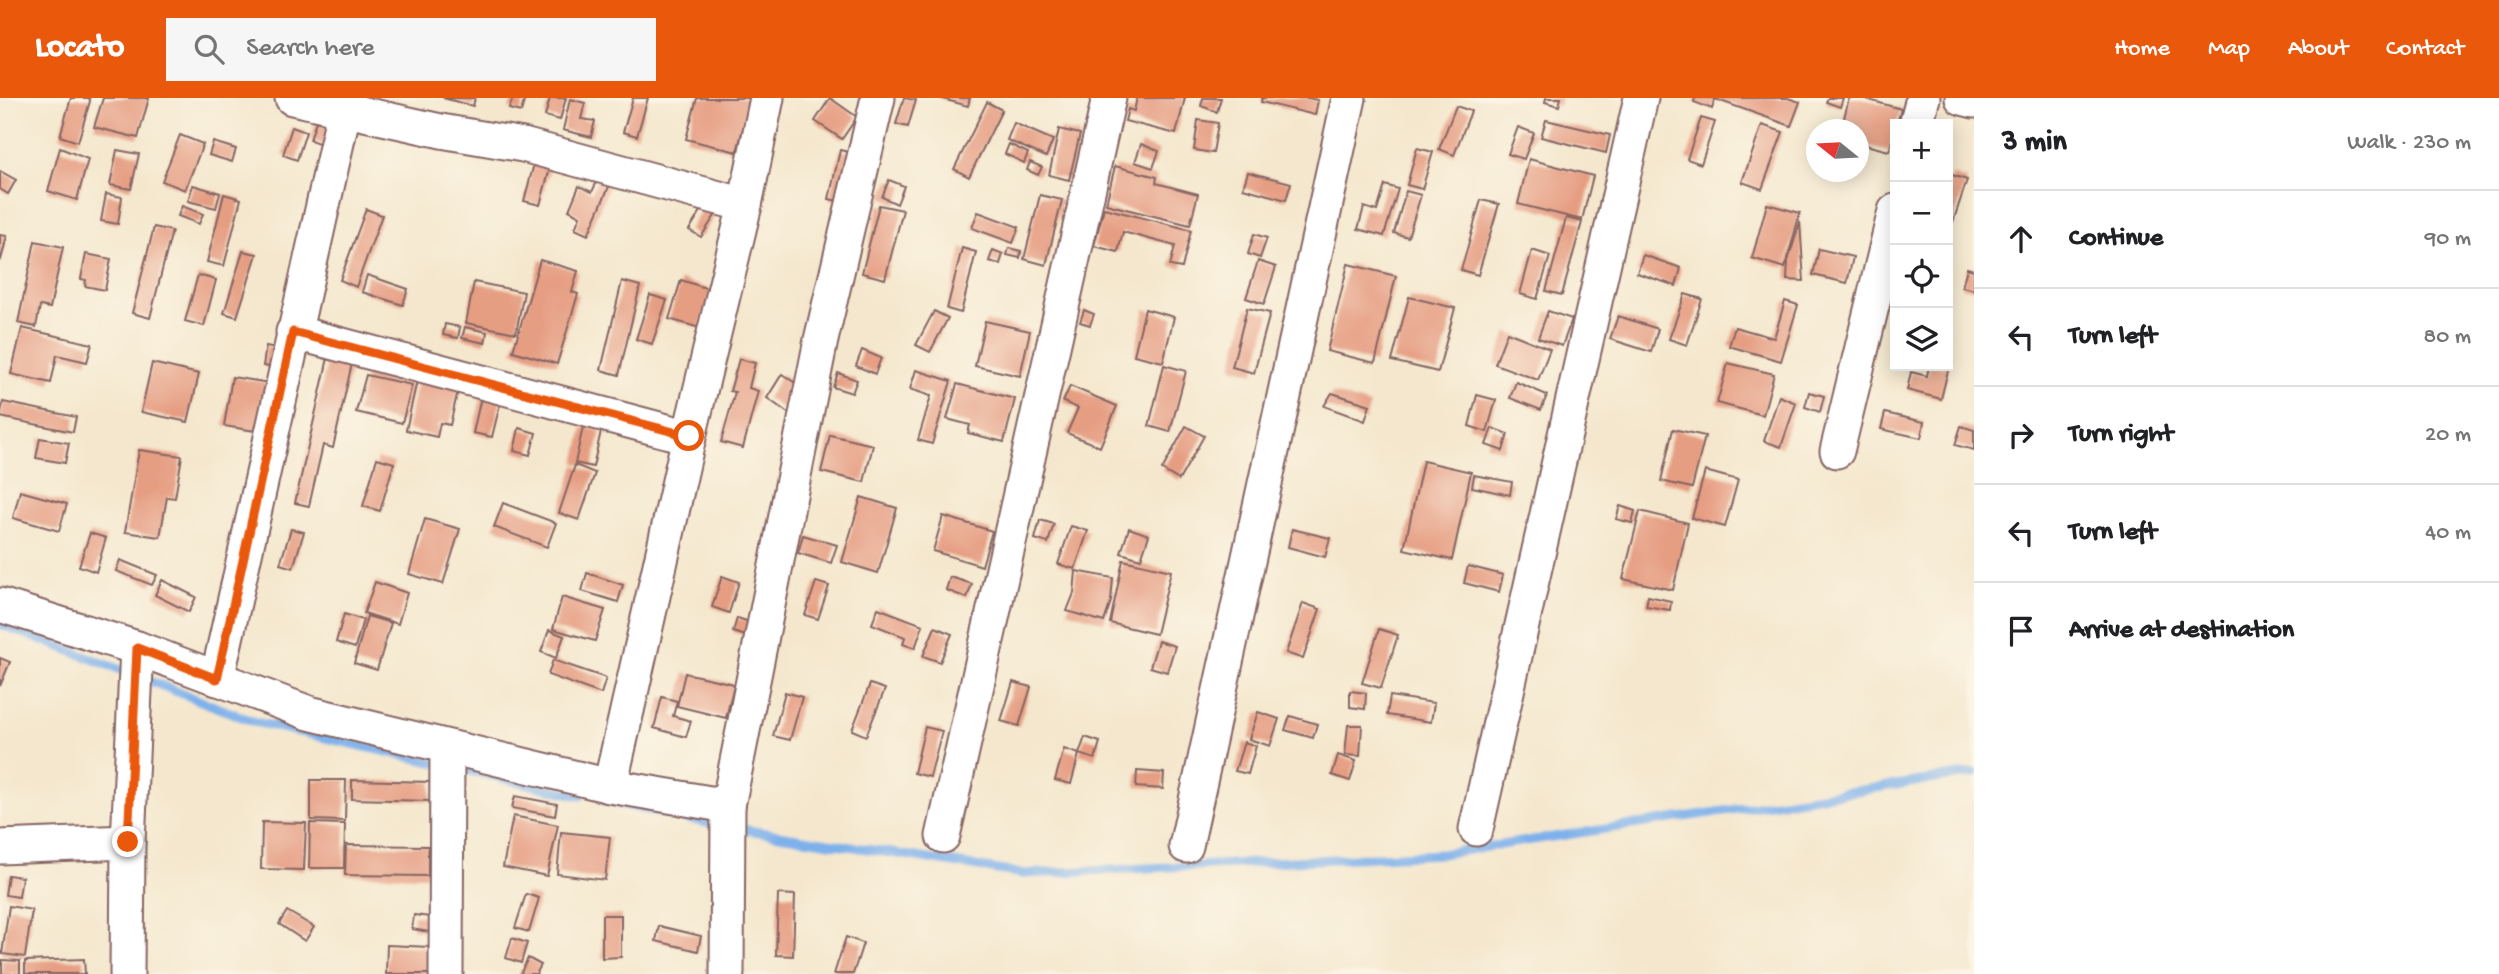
<!DOCTYPE html>
<meta charset="utf-8">
<style>
:root{--surface:#fff;--page:#f6f6f6;--text:#202124;--muted:#757577;--line:#e0e0e0;--accent:#ea580c}
body{margin:0;font-family:"Gochi Hand",sans-serif;background:var(--page);color:var(--text)}
.controls{position:absolute;right:21px;top:21px;display:grid;overflow:hidden;border-radius:0px;box-shadow:0 4px 18px #0003}
.controls button{width:63px;height:63px;display:grid;place-items:center;padding:0;border:0;border-bottom:2px solid var(--line);background:var(--surface);color:var(--text);font:35px sans-serif}
.compass{position:absolute;left:1806px;top:21px;width:63px;height:63px;border-radius:50%;background:var(--surface);box-shadow:0 4px 18px #0003;rotate:288deg}
.stop{position:absolute;width:21px;height:21px;margin:-16px;border:5px solid #ea580c;border-radius:50%;background:#fff}
.stop.end{background:#ea580c;border-color:#fff;box-shadow:0 2px 7px #0008}
.list{margin:0;padding:0;list-style:none}
h2{display:flex;justify-content:space-between;align-items:center;height:91px;margin:0;padding:0 28px;font-size:30px}
h2 small{font-size:23px;font-weight:400;color:var(--muted)}
.list li{display:grid;grid-template-columns:46px 1fr auto;gap:21px;align-items:center;box-sizing:border-box;height:98px;padding:0 28px;border-top:2px solid var(--line)}
.list b{display:block;font-size:26px;white-space:nowrap}
.list em{font-size:23px;font-style:normal;color:var(--muted)}
.icon{flex:none;width:38px;height:38px;fill:none;stroke:currentColor;stroke-width:2;stroke-linecap:round;stroke-linejoin:round}
.map{position:relative;flex:none;width:1974px;height:876px;overflow:hidden}
header{display:flex;align-items:center;gap:42px;box-sizing:border-box;height:98px;padding:0 35px;background:var(--accent);color:#fff}
header strong{font-size:33px}
nav{display:flex;gap:38px;margin-inline-start:auto;font-size:24px}
.search{width:490px;height:63px;background:var(--page);display:flex;align-items:center;gap:18px;box-sizing:border-box;padding:0 24px;border-radius:0px;color:var(--muted);font-size:26px}
main{display:flex}
aside{flex:1;background:var(--surface)}
.map>svg:first-child{display:block}
</style>
<header>
<strong>Locato</strong>
<div class="search"><svg class="icon" aria-label="search" viewBox="0 0 24 24"><circle cx="10" cy="10" r="6"/><path d="M15 15l6 6"/></svg>Search here</div>
<nav><a>Home</a><a>Map</a><a>About</a><a>Contact</a></nav>
</header>
<main>
<div class="map">
<svg width="1974" height="876" viewBox="0 0 1974 876">
<rect width="100%" height="100%" fill="#fcf5e5"/>
<filter id="ink" filterUnits="userSpaceOnUse"><feTurbulence type="fractalNoise" baseFrequency=".0143" numOctaves="2"/><feDisplacementMap in="SourceGraphic" scale="14" xChannelSelector="R" yChannelSelector="G"/><feConvolveMatrix kernelMatrix="1 2 1 2 8 2 1 2 1" color-interpolation-filters="sRGB"/></filter>
<filter id="wash" filterUnits="userSpaceOnUse"><feTurbulence type="fractalNoise" baseFrequency=".00686" numOctaves="4" result="noise"/><feDisplacementMap in="SourceGraphic" scale="28" xChannelSelector="R" yChannelSelector="G"/><feGaussianBlur stdDeviation="1.57" result="paint"/><feColorMatrix in="noise" values="0 0 0 0 0 0 0 0 0 0 0 0 0 0 0 0 0 1.4 0 .05"/><feComposite in="paint" operator="in"/></filter>
<g filter="url(#wash)">
<rect width="100%" height="100%" fill="#f4e7cd"/>
<g fill="none" stroke-linecap="round" stroke-linejoin="round">
<!-- stream -->
<g stroke="#7eb1eb" stroke-width="9">
<polyline points="0,526 129,575"/>
<polyline points="142,580 255,624 441,666"/>
<polyline points="454,669 581,698"/>
<polyline points="605,703 721,728"/>
<polyline points="735,730 1023,776 1441,756 1974,675"/>
</g>
</g>
<g id="blocks">
<!-- building -->
<g fill="#e69e83">
<polygon points="71,0 89,0 90,3 78,44 60,38"/>
<polygon points="103,0 149,0 138,40 94,29"/>
<polygon points="443,0 475,0 473,8"/>
<polygon points="513,0 525,0 521,14 509,11"/>
<polygon points="550,0 566,0 560,22 545,18"/>
<polygon points="633,0 648,0 637,38 623,34"/>
<polygon points="697,0 759,0 750,3 737,54 686,41"/>
<polygon points="830,0 857,19 842,41 815,23"/>
<polygon points="904,0 916,2 908,29 896,26"/>
<polygon points="939,0 970,0 968,8"/>
<polygon points="1137,0 1185,0 1176,36 1125,23 1128,11 1134,13"/>
<polygon points="1203,0 1221,0 1217,14 1201,8"/>
<polygon points="1262,0 1308,0 1318,2 1315,17 1261,4"/>
<polygon points="1546,0 1561,0 1559,8 1545,4"/>
<polygon points="1695,0 1788,0 1800,4 1791,28 1715,1 1712,11 1694,4"/>
<polygon points="1828,0 1843,0 1840,9 1826,4"/>
<polygon points="1849,0 1862,0 1901,11 1889,53 1858,45 1858,32 1841,32"/>
<polygon points="570,1 585,5 581,21 595,23 591,39 563,32"/>
<polygon points="987,4 1002,12 969,79 954,71"/>
<polygon points="1456,8 1471,13 1454,57 1439,51"/>
<polygon points="1701,20 1715,24 1701,66 1687,61"/>
<polygon points="1198,22 1218,25 1213,55 1194,52"/>
<polygon points="1546,22 1610,37 1606,55 1541,39"/>
<polygon points="316,23 330,27 324,47 310,42"/>
<polygon points="1014,25 1053,42 1046,59 1007,42"/>
<polygon points="1762,27 1783,34 1762,91 1742,84"/>
<polygon points="292,29 306,34 297,62 283,57"/>
<polygon points="1518,29 1534,35 1524,61 1508,56"/>
<polygon points="1059,31 1080,36 1069,82 1049,77"/>
<polygon points="180,37 203,46 185,92 162,83"/>
<polygon points="213,44 236,51 232,64 209,57"/>
<polygon points="1009,46 1028,55 1024,65 1005,56"/>
<polygon points="1141,46 1159,53 1153,70 1135,64"/>
<polygon points="60,50 88,61 77,102 48,93"/>
<polygon points="1417,50 1433,54 1422,91 1407,87"/>
<polygon points="117,52 139,56 131,91 110,87"/>
<polygon points="840,52 857,56 846,105 829,101"/>
<polygon points="536,58 552,63 540,107 524,103"/>
<polygon points="1529,61 1593,78 1582,122 1518,106"/>
<polygon points="1030,64 1042,69 1038,77 1027,72"/>
<polygon points="1115,68 1157,79 1156,85 1198,96 1190,127 1106,106"/>
<polygon points="0,73 16,82 8,96 0,91"/>
<polygon points="1248,74 1291,85 1286,102 1243,90"/>
<polygon points="1952,77 1967,82 1952,127 1948,126 1948,91"/>
<polygon points="599,79 611,84 588,137 575,131 580,118 569,112 579,88 592,94"/>
<polygon points="889,82 904,88 897,106 882,99"/>
<polygon points="193,87 220,95 216,110 188,103"/>
<polygon points="1385,87 1398,91 1384,138 1358,131 1364,109 1377,113"/>
<polygon points="1406,93 1421,97 1408,139 1394,135"/>
<polygon points="106,96 122,99 118,126 101,123"/>
<polygon points="224,96 241,101 224,168 207,164"/>
<polygon points="1040,97 1062,102 1046,167 1024,161"/>
<polygon points="1481,102 1499,106 1478,177 1461,172"/>
<polygon points="1767,106 1800,115 1785,170 1752,160"/>
<polygon points="879,107 903,112 885,181 862,175"/>
<polygon points="182,108 203,116 199,126 178,118"/>
<polygon points="704,108 716,116 701,139 689,132"/>
<polygon points="1104,110 1191,132 1182,170 1170,168 1175,148 1123,134 1118,154 1094,148"/>
<polygon points="366,111 382,117 356,189 340,182"/>
<polygon points="978,114 1019,129 1013,145 972,130"/>
<polygon points="1566,120 1582,124 1562,197 1546,193"/>
<polygon points="1800,124 1804,183 1787,182 1788,163"/>
<polygon points="154,129 172,133 150,220 132,215"/>
<polygon points="1254,136 1267,140 1260,160 1248,156"/>
<polygon points="0,137 7,138 1,162 0,161"/>
<polygon points="35,143 63,149 50,210 40,208 36,229 18,225"/>
<polygon points="962,150 976,154 961,215 947,211"/>
<polygon points="1009,150 1021,153 1020,160 1007,157"/>
<polygon points="1819,151 1853,159 1847,185 1813,177"/>
<polygon points="993,152 1003,156 1000,166 989,163"/>
<polygon points="1532,152 1550,158 1537,201 1520,196"/>
<polygon points="243,153 257,156 237,219 224,215"/>
<polygon points="86,156 111,161 105,192 85,188 86,182 81,181"/>
<polygon points="1643,157 1681,170 1676,188 1637,175"/>
<polygon points="540,162 578,173 572,194 578,196 557,266 513,253"/>
<polygon points="1258,163 1276,169 1264,206 1246,200"/>
<polygon points="1348,166 1396,178 1375,265 1327,253"/>
<polygon points="1967,170 1974,172 1974,192 1962,189"/>
<polygon points="198,177 216,182 204,228 185,223"/>
<polygon points="367,177 408,191 403,207 362,194"/>
<polygon points="681,182 712,192 700,230 669,221"/>
<polygon points="622,183 640,188 619,277 601,272"/>
<polygon points="474,184 524,194 516,235 466,225"/>
<polygon points="1685,196 1702,201 1687,247 1669,241"/>
<polygon points="650,197 667,202 652,246 636,241"/>
<polygon points="1409,199 1455,210 1438,274 1392,263"/>
<polygon points="1785,203 1798,207 1781,263 1729,248 1735,229 1774,240"/>
<polygon points="1247,210 1270,215 1254,275 1232,269"/>
<polygon points="1145,211 1174,219 1163,264 1134,257"/>
<polygon points="1084,212 1094,216 1090,227 1080,224"/>
<polygon points="934,213 948,220 930,254 916,247"/>
<polygon points="1548,213 1572,221 1562,248 1538,240"/>
<polygon points="1618,218 1658,231 1651,254 1610,241"/>
<polygon points="985,223 1030,233 1020,278 975,268"/>
<polygon points="445,226 460,229 458,240 443,237"/>
<polygon points="465,229 487,234 485,245 462,240"/>
<polygon points="22,230 92,246 87,264 57,257 51,285 11,276"/>
<polygon points="1507,234 1550,251 1538,282 1495,266"/>
<polygon points="266,248 286,252 282,271 263,268"/>
<polygon points="862,252 881,260 875,276 856,268"/>
<polygon points="1948,254 1952,256 1941,301 1907,292 1911,274 1927,278 1929,268 1948,268"/>
<polygon points="328,260 352,265 333,350 323,347 309,408 295,405"/>
<polygon points="739,261 755,265 749,290 758,293 743,350 721,344 735,294 730,293"/>
<polygon points="152,265 199,276 188,324 141,314"/>
<polygon points="1728,265 1774,276 1763,317 1717,305"/>
<polygon points="1164,267 1186,273 1170,334 1149,328"/>
<polygon points="916,272 951,283 932,346 918,342 931,298 910,291"/>
<polygon points="838,275 857,282 852,295 833,289"/>
<polygon points="782,276 807,293 791,317 767,300"/>
<polygon points="366,277 412,287 402,325 356,314"/>
<polygon points="418,278 459,288 450,327 440,325 437,339 406,332"/>
<polygon points="232,279 276,286 268,335 224,328"/>
<polygon points="1516,284 1547,297 1541,312 1510,300"/>
<polygon points="957,286 1015,301 1004,344 968,335 970,327 947,321"/>
<polygon points="1070,288 1117,308 1100,349 1067,335 1078,310 1063,304"/>
<polygon points="483,290 503,294 492,339 473,335"/>
<polygon points="1809,294 1824,298 1820,314 1805,309"/>
<polygon points="1332,295 1370,307 1365,323 1324,308"/>
<polygon points="1477,297 1496,302 1487,334 1469,328"/>
<polygon points="1779,298 1796,305 1781,349 1764,343"/>
<polygon points="3,304 76,319 73,334 0,319"/>
<polygon points="1885,315 1924,324 1921,340 1881,331"/>
<polygon points="1186,328 1204,338 1179,382 1162,372"/>
<polygon points="1961,328 1974,332 1974,352 1955,347"/>
<polygon points="583,329 601,333 593,369 575,365"/>
<polygon points="519,330 536,335 530,357 514,353"/>
<polygon points="1492,330 1508,336 1503,353 1486,347"/>
<polygon points="1673,331 1705,338 1692,390 1661,383"/>
<polygon points="830,337 873,347 864,384 821,374"/>
<polygon points="40,340 69,345 65,365 36,360"/>
<polygon points="139,352 182,358 175,400 167,399 160,439 125,434"/>
<polygon points="377,360 394,365 380,413 363,408"/>
<polygon points="1423,363 1471,374 1452,462 1404,451"/>
<polygon points="575,367 595,375 579,422 559,415"/>
<polygon points="1705,373 1738,382 1725,429 1692,420"/>
<polygon points="1474,377 1512,384 1510,397 1472,389"/>
<polygon points="20,393 67,406 59,433 13,420"/>
<polygon points="861,399 897,410 878,475 842,464"/>
<polygon points="503,405 556,425 547,449 494,429"/>
<polygon points="1620,408 1635,413 1632,425 1616,421"/>
<polygon points="1640,413 1688,425 1673,492 1623,481"/>
<polygon points="943,418 992,433 982,468 933,453"/>
<polygon points="425,421 460,431 443,486 409,476"/>
<polygon points="1040,422 1054,426 1048,445 1035,441"/>
<polygon points="1071,428 1088,433 1075,471 1058,466"/>
<polygon points="1129,430 1149,437 1141,461 1121,455"/>
<polygon points="291,431 304,434 293,470 280,466"/>
<polygon points="1292,431 1330,440 1325,459 1288,449"/>
<polygon points="90,435 106,440 96,474 79,468"/>
<polygon points="803,437 837,447 831,465 798,455"/>
<polygon points="120,462 157,477 152,487 116,473"/>
<polygon points="1123,462 1171,473 1156,536 1110,525"/>
<polygon points="1468,468 1503,477 1499,494 1464,485"/>
<polygon points="1076,473 1113,480 1111,503 1104,524 1067,513 1074,495"/>
<polygon points="587,475 623,487 618,504 582,493"/>
<polygon points="722,478 739,484 729,515 712,509"/>
<polygon points="950,479 972,486 967,500 946,492"/>
<polygon points="162,482 196,499 189,514 155,497"/>
<polygon points="375,484 407,495 398,526 364,515"/>
<polygon points="816,484 829,488 818,521 805,517"/>
<polygon points="1648,498 1671,503 1670,512 1646,508"/>
<polygon points="562,499 605,512 595,543 553,531"/>
<polygon points="1303,505 1320,511 1303,561 1286,555"/>
<polygon points="878,510 923,527 915,550 903,546 905,539 872,526"/>
<polygon points="344,516 363,522 355,550 336,544"/>
<polygon points="367,518 391,525 377,572 354,565"/>
<polygon points="737,520 753,525 749,539 733,534"/>
<polygon points="935,529 952,536 940,564 923,558"/>
<polygon points="1379,531 1398,537 1381,590 1362,585"/>
<polygon points="549,532 564,538 556,560 541,554"/>
<polygon points="1158,543 1175,548 1167,574 1150,569"/>
<polygon points="0,560 10,564 0,588"/>
<polygon points="553,562 606,580 601,596 548,577"/>
<polygon points="685,575 734,586 726,620 677,608"/>
<polygon points="1013,584 1031,589 1019,628 1001,623"/>
<polygon points="870,586 885,591 866,638 852,632"/>
<polygon points="1350,593 1366,595 1365,611 1350,609"/>
<polygon points="785,594 802,599 790,642 773,638"/>
<polygon points="1390,598 1434,605 1431,624 1387,617"/>
<polygon points="662,599 677,603 673,618 691,623 686,639 654,630"/>
<polygon points="1258,614 1279,621 1270,648 1249,641"/>
<polygon points="1290,618 1317,626 1313,640 1285,632"/>
<polygon points="1348,627 1362,627 1360,658 1345,657"/>
<polygon points="925,629 942,633 930,679 914,675"/>
<polygon points="1085,639 1100,644 1095,661 1079,656 1071,686 1055,682 1064,651 1079,656"/>
<polygon points="1244,644 1256,648 1248,676 1235,673"/>
<polygon points="1338,657 1356,663 1350,683 1332,677"/>
<polygon points="1137,673 1164,675 1163,691 1136,689"/>
<polygon points="311,682 346,682 345,723 311,722"/>
<polygon points="352,682 432,684 431,703 352,701"/>
<polygon points="515,698 557,706 555,718 512,710"/>
<polygon points="513,718 558,727 547,778 503,769"/>
<polygon points="262,724 306,725 304,772 261,771"/>
<polygon points="310,725 345,726 344,770 309,770"/>
<polygon points="561,734 610,739 605,782 557,776"/>
<polygon points="346,747 428,748 428,778 345,777"/>
<polygon points="8,777 22,779 19,799 5,797"/>
<polygon points="526,796 539,800 529,834 515,830"/>
<polygon points="778,796 795,797 793,858 776,857"/>
<polygon points="9,808 32,812 25,859 2,856"/>
<polygon points="287,813 314,829 305,843 279,826"/>
<polygon points="414,817 431,819 429,834 412,831"/>
<polygon points="602,817 621,817 621,859 602,860"/>
<polygon points="659,828 701,838 698,853 656,843"/>
<polygon points="846,839 863,845 853,876 834,876"/>
<polygon points="512,840 527,845 521,865 506,860"/>
<polygon points="387,847 430,849 429,876 386,876"/>
<polygon points="528,860 541,867 536,876 520,876"/>
<polygon points="84,861 85,876 25,876 25,863"/>
<polygon points="2,862 20,863 20,876 2,876"/>
</g>
</g>
</g>
<g filter="url(#ink)">
<use href="#blocks" fill-opacity="0" stroke="#866564" stroke-width="2"/>
<g fill="none" stroke-linecap="round" stroke-linejoin="round">
<defs>
<g id="street">
<polyline points="292,0 441,33 523,47 745,107"/>
<polyline points="1962,0 1974,3"/>
<polyline points="1916,26 1923,0"/>
<polyline points="293,234 689,339"/>
<polyline points="1837,353 1895,113"/>
<polyline points="0,507 137,550 309,615 610,688 728,708"/>
<polyline points="217,581 347,0"/>
<polyline points="610,688 689,339 745,107 767,0"/>
<polyline points="1476,731 1641,0"/>
<polyline points="943,738 1109,0"/>
<polyline points="1186,748 1349,0"/>
<polyline points="0,749 128,744"/>
<polyline points="127,876 128,744 137,550"/>
<polyline points="446,876 447,650"/>
<polyline points="727,876 728,708 821,242 878,0"/>
</g>
</defs>
<!-- street casing -->
<use href="#street" stroke="#866564" stroke-width="37"/>
<!-- street -->
<use href="#street" stroke="#fff" stroke-width="33"/>
</g>
</g>
<g fill="none" stroke-linecap="round" stroke-linejoin="round" filter="url(#ink)">
<!-- route -->
<polyline stroke="#ea580c" stroke-width="9" points="128,744 137,550 217,581 293,234 689,338"/>
</g>
</svg>
<div class="controls">
<button>+</button>
<button>−</button>
<button><svg class="icon" aria-label="locate" viewBox="0 0 24 24"><circle cx="12" cy="12" r="6"/><path d="M12 2v4M12 18v4M2 12h4M18 12h4"/></svg></button>
<button><svg class="icon" aria-label="layers" viewBox="0 0 24 24"><path d="M12 4l9 5-9 5-9-5zM3 14l9 5 9-5"/></svg></button>
</div>
<svg class="compass" viewBox="-18 -18 36 36"><path d="M0-13l5 13h-10z" fill="#e53935"/><path d="M0 13l5-13h-10z" fill="#757577"/></svg>
<div class="stop" style="left:689px;top:338px"></div>
<div class="stop end" style="left:128px;top:744px"></div>
</div>
<aside>
<h2>3 min<small>Walk · 230 m</small></h2>
<ul class="list">
<li><svg class="icon" aria-label="ahead" viewBox="0 0 24 24"><path d="M12 20V5M6 11l6-6 6 6"/></svg><div><b>Continue</b></div><em>90 m</em></li>
<li><svg class="icon" aria-label="left" viewBox="0 0 24 24"><path d="M17 20v-9H6M10 6l-5 5 5 5"/></svg><div><b>Turn left</b></div><em>80 m</em></li>
<li><svg class="icon" aria-label="right" viewBox="0 0 24 24"><path d="M7 20v-9h11M14 6l5 5-5 5"/></svg><div><b>Turn right</b></div><em>20 m</em></li>
<li><svg class="icon" aria-label="left" viewBox="0 0 24 24"><path d="M17 20v-9H6M10 6l-5 5 5 5"/></svg><div><b>Turn left</b></div><em>40 m</em></li>
<li><svg class="icon" aria-label="arrive" viewBox="0 0 24 24"><path d="M6 21V4h12l-3 4 3 4H6"/></svg><div><b>Arrive at destination</b></div></li>
</ul>
</aside>
</main>
